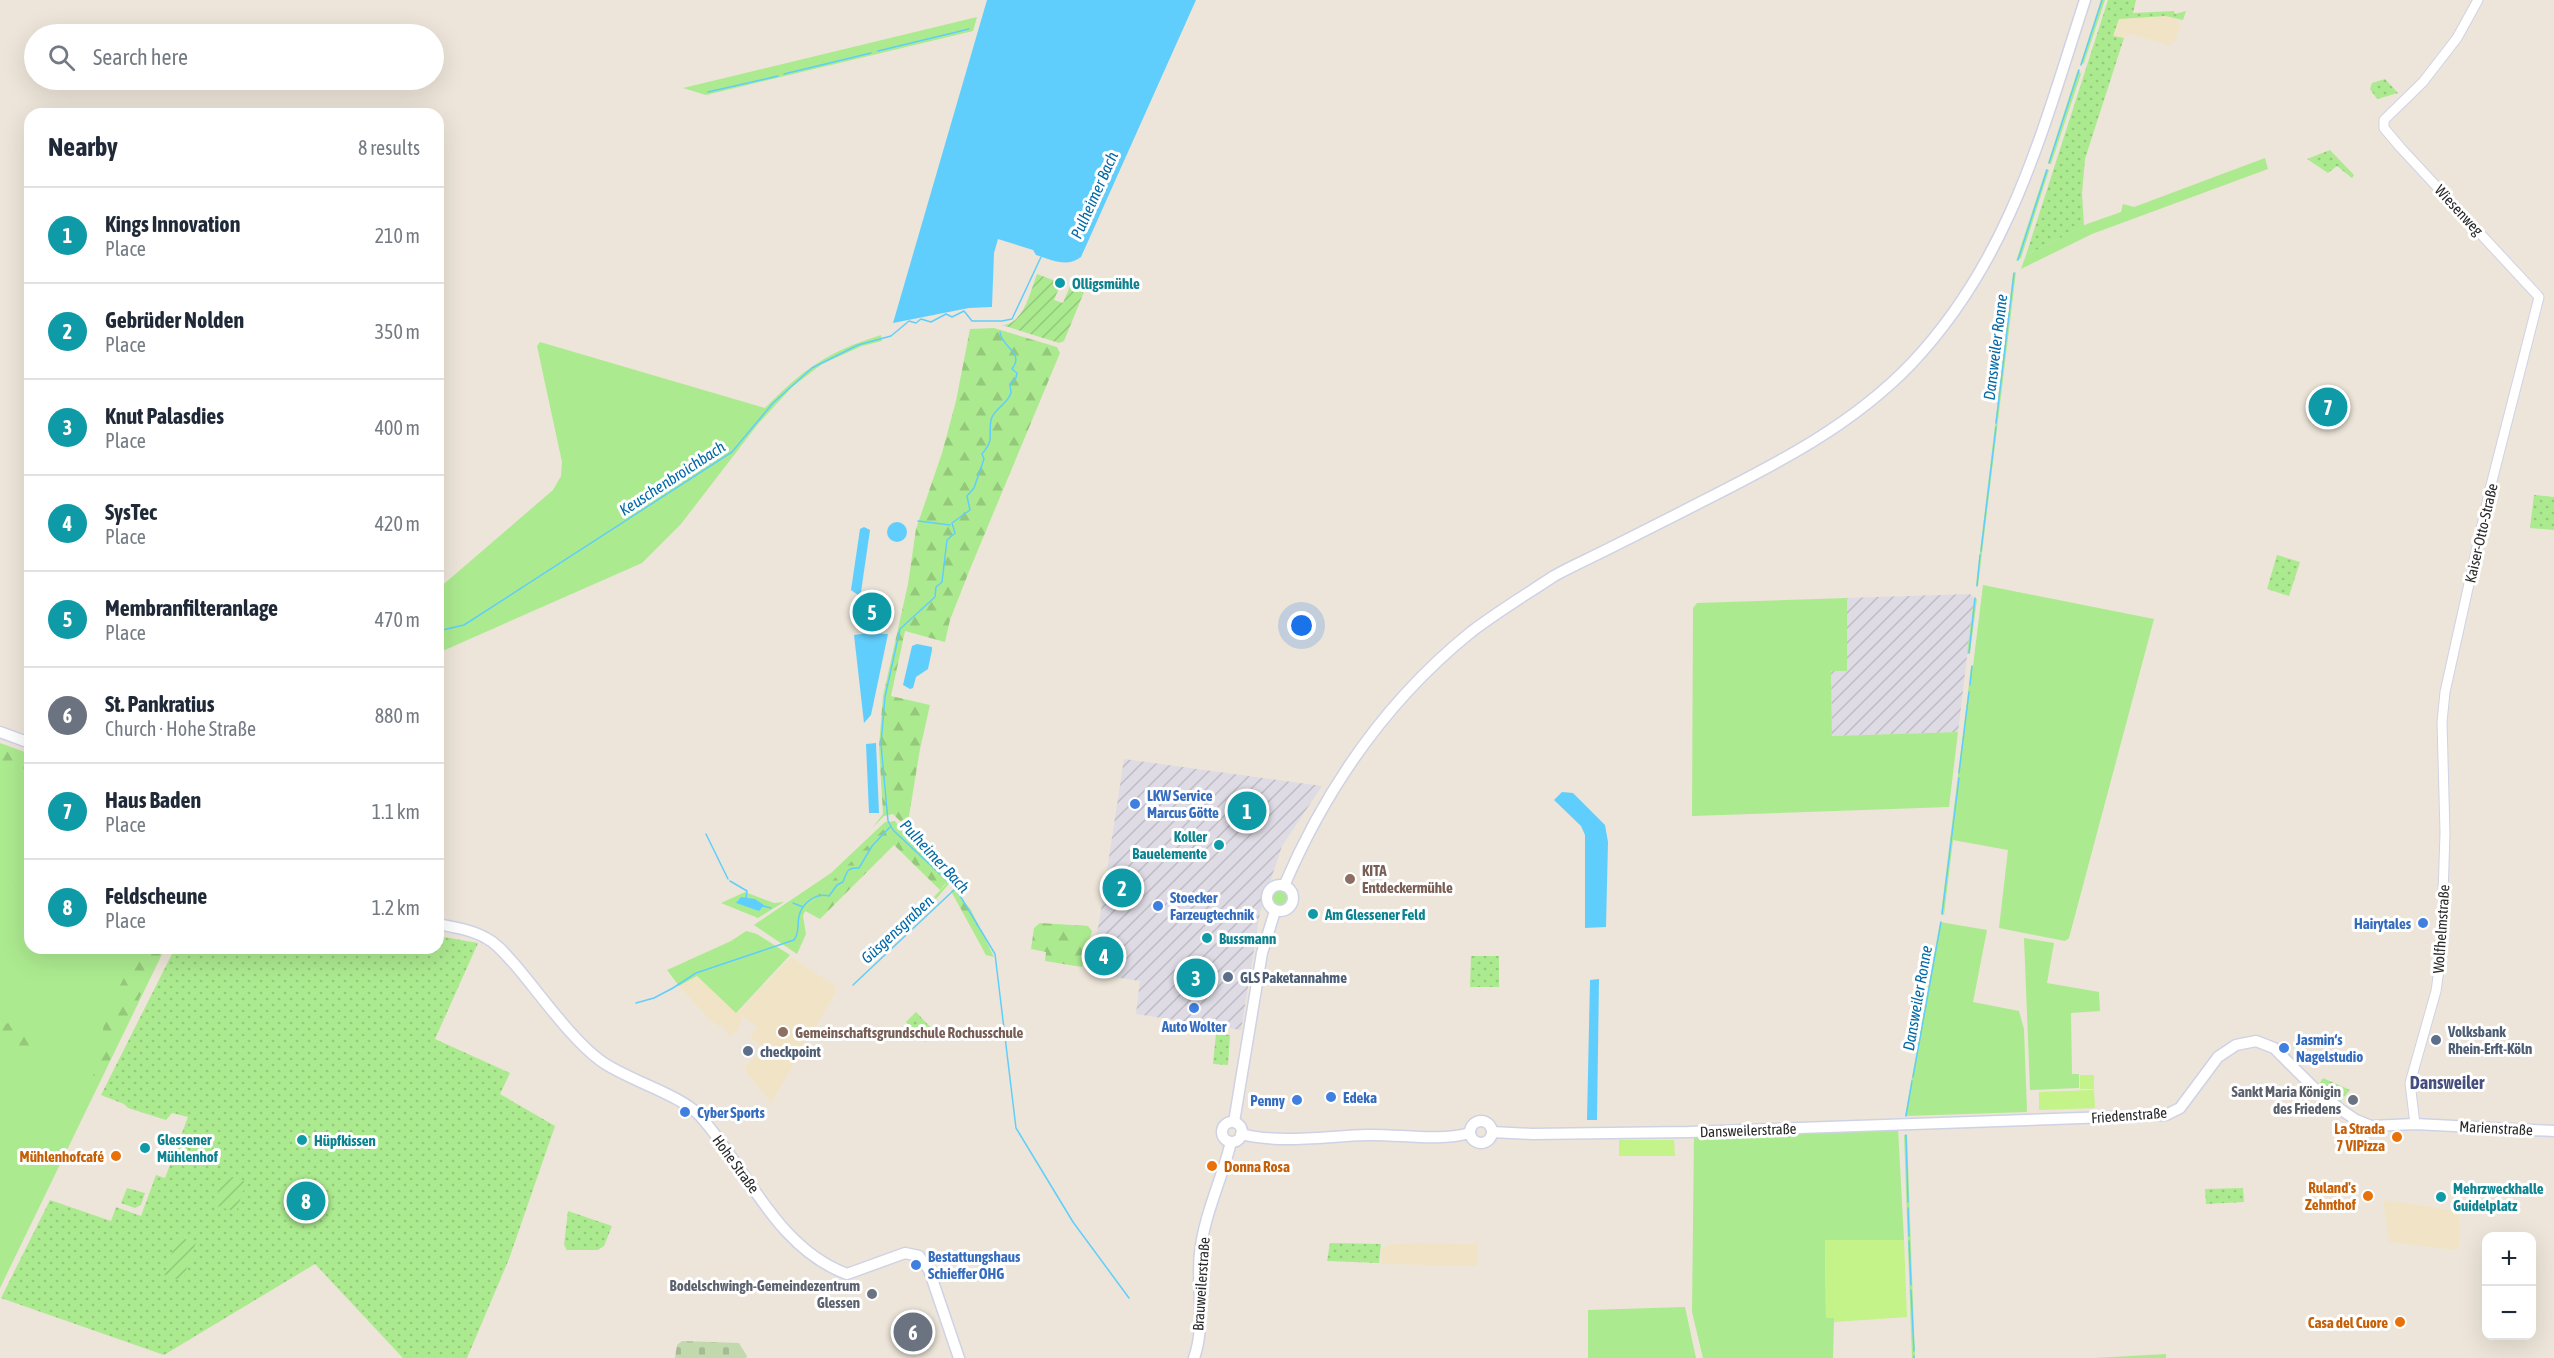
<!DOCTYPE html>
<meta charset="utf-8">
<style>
:root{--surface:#fff;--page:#f2f2f3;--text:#1f2937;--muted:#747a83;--line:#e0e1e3;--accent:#1a73e8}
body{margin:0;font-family:"Asap Condensed",sans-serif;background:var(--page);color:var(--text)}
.controls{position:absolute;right:18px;bottom:18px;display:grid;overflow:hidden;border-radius:12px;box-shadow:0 6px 24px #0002}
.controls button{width:54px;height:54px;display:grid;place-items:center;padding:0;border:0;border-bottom:2px solid var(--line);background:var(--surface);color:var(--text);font:30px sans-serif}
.you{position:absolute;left:1302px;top:626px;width:21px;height:21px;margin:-15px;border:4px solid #fff;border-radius:50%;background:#1a73e8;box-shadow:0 0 0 9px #1a73e833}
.badge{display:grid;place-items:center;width:39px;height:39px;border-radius:50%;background:var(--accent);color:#fff;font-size:20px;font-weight:700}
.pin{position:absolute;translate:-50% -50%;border:3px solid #fff;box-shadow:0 2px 6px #0006}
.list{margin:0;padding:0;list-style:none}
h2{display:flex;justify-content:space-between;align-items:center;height:78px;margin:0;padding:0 24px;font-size:26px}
h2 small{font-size:20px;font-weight:400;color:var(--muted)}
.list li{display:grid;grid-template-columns:39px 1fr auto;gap:18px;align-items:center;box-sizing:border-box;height:96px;padding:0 24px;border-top:2px solid var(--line)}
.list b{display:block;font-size:22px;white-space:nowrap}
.list p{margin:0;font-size:20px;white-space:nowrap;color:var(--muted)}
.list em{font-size:20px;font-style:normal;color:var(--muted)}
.icon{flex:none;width:33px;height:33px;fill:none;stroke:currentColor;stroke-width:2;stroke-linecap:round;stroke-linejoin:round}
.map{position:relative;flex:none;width:2554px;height:1358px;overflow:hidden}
.search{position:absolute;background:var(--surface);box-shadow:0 6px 24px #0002;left:24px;top:24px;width:420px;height:66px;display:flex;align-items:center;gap:15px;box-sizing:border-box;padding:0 21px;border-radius:33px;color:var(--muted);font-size:22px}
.panel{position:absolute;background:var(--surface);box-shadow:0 6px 24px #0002;left:24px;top:108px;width:420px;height:846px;border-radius:18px}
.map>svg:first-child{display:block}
</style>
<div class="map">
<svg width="2554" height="1358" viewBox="0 0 2554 1358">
<defs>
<pattern id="industrial-furrows" width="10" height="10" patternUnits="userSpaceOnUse" patternTransform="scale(1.5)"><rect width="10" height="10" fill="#dedbe5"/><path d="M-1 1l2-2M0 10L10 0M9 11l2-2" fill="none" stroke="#bebcc4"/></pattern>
<pattern id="forest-firs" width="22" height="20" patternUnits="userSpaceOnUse" patternTransform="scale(1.5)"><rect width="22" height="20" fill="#acea8f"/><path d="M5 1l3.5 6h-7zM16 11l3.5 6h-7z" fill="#94c97b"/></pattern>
<pattern id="cemetery-stones" width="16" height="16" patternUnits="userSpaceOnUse" patternTransform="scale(1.5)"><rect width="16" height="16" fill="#c2d9ae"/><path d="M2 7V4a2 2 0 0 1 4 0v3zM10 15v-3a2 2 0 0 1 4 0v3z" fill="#a7ba96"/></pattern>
<pattern id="park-dots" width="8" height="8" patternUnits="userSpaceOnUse" patternTransform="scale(1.5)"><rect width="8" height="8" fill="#acea8f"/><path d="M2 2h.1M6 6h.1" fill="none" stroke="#94c97b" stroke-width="1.8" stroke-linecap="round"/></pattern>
<pattern id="garden-furrows" width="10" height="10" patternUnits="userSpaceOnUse" patternTransform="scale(1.5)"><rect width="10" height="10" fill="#acea8f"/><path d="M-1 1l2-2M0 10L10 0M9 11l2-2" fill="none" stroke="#94c97b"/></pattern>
</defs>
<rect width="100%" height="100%" fill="#ede5d9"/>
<!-- industrial -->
<g fill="url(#industrial-furrows)">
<polygon points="1970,594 1974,598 1958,732 1832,736 1831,671 1847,671 1847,598"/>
<polygon points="1124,759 1322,786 1282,846 1260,912 1241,1030 1136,1014 1140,981 1088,973 1099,923"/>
</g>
<!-- education -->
<g fill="#f1e4c6">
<polygon points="2166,16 2178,19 2178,22 2181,24 2175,42 2172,41 2170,46 2132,34 2124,38 2113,37 2119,18"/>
<polygon points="791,957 834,985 836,992 771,1103 744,1069 763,1048 750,1037 757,1027 739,1014 742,1018 738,1030 729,1037 722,1025 720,1027 710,1020 679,986 697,976 737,1013"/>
<polygon points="2383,1200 2459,1211 2460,1244 2455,1250 2389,1242"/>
<polygon points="1416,1243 1478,1244 1477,1266 1381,1264 1382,1248 1391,1244"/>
</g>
<!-- grass -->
<g fill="#acea8f">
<polygon points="2101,0 2105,0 2084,63 2080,65"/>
<polygon points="977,17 973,31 706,95 683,88"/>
<polygon points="2078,69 2081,74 2051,164 2048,163"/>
<polygon points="2265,158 2268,169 2092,234 2021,269 2026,255 2087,224 2121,212 2123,204 2134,207"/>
<polygon points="2046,169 2049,170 2021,258 2016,261"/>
<polygon points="2016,272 1978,586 1976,585 2013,274"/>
<path d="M881,335L882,341L862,346L822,364L792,387L758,424L681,524L642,563L438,653V589L553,490L561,476L562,462L537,346L540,342L765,408C805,368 827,352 881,335Z"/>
<polygon points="1983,585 2154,619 2069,938 2065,941 1999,928 2008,850 1953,840 1944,915 1941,914 1971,667 1973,666"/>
<polygon points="1847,598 1847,671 1831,671 1832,736 1958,732 1949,807 1692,816 1693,608 1697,603"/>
<polygon points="1974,598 1977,599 1970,653 1967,654"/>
<polygon points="0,743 30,754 30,948 165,948 0,1288"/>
<polygon points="895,821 907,838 952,880 936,899 934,897 946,884 888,826 807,906 803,916 806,934 797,954 754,925 831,873 885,822"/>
<circle cx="1280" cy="899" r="10"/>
<polygon points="745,892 774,903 784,902 758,918 721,903"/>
<polygon points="1940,922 1987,930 1973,1002 2019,1011 2024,1029 2027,1112 1905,1116"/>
<polygon points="746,931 757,934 790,955 736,1013 697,976 679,986 667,970 731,941"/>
<polygon points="2024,938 2054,943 2047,983 2099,992 2100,1011 2071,1013 2072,1074 2079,1074 2079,1088 2030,1090"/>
<polygon points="1898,1128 1904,1240 1825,1240 1826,1318 1834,1318 1833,1358 1703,1358 1692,1312 1694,1135"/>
<polygon points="1904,1135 1907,1135 1915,1358 1912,1358"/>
<polygon points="1685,1307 1696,1358 1588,1358 1588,1310"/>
<polygon points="2166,1354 2166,1358 2094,1358"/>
</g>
<!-- forest -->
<g fill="url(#forest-firs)">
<polygon points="994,328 1057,347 1060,353 968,574 950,620 945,642 905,631 891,696 930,705 920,749 908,822 903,824 893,814 884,816 872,828 883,814 879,746 883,696 908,584 916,529 942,453 956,401 970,329"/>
<polygon points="0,745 30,758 30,771 0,760"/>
<polygon points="888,825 946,883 940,890 894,845 820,919 805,911 807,906"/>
<polygon points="30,864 30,888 12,884 12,876 26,871"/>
<polygon points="954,889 971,910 994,957 986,955 951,891"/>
<polygon points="1040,923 1088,926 1092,931 1082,967 1045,961 1046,952 1031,949 1034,928"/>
<polygon points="139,948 163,948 98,1085 91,1081 99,1061 105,1015"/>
<polygon points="18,1021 31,1032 34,1048 17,1052 0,1048 0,1025"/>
</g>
<!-- cemetery -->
<polygon fill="url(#cemetery-stones)" points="682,1341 739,1343 747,1356 746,1358 675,1358 677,1345"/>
<!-- park -->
<g fill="url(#park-dots)">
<polygon points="2108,0 2136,0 2133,13 2174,11 2175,14 2186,11 2183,20 2166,16 2119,19 2113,36 2124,38 2085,159 2082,193 2084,226 2026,255"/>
<polygon points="2385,79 2398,93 2377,99 2370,89 2372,83"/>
<polygon points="2330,150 2354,175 2352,178 2337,166 2328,173 2307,159"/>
<polygon points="2534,495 2554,497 2554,530 2530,528"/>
<polygon points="2277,555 2300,562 2289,596 2267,589"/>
<polygon points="438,936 478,943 435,1039 510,1073 500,1094 555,1126 509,1259 467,1358 403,1358 315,1264 164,1355 1,1298 50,1200 111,1221 116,1207 141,1216 156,1175 165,1178 188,1117 172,1113 166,1120 128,1108 124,1104 101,1095 175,948 438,948"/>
<polygon points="1471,956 1499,956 1499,987 1470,987"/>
<polygon points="916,1012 937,1034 925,1042 906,1022"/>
<polygon points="1216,1034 1230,1035 1228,1065 1213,1064"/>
<polygon points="2323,1078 2350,1090 2339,1103 2318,1086"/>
<polygon points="127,1188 145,1193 141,1205 135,1208 121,1203"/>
<polygon points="2243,1188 2244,1202 2206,1204 2205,1189"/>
<polygon points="568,1211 612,1226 604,1246 598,1250 567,1250 564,1245"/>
<polygon points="1330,1243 1381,1244 1379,1263 1327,1261"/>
</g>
<!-- garden -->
<g fill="url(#garden-furrows)">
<path d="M1037,274L1061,283L1054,300L1063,303L1070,286L1084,292L1064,341L1059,343L1002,325C1024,324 1030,292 1037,274Z"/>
<polygon points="224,1174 246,1182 236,1212 214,1205"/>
<polygon points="178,1236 196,1243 182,1281 164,1275"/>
</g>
<!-- pitch -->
<g fill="#c3f389">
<rect x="2080" y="1075" width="14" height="14"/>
<polygon points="2094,1090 2095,1108 2039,1110 2039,1092"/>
<polygon points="1619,1140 1674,1140 1675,1156 1619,1156"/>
<polygon points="1825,1240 1904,1240 1907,1317 1834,1322 1834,1318 1826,1318"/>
</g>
<!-- water -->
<g fill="#60cefc">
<path d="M987,0H1196L1081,257C1067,268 1052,260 1036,255L1033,250L998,239L994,253L992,307L969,308L893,323Z"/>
<circle cx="897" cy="532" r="10"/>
<polygon points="864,527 870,530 861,592 858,595 851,590 860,529"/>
<polygon points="854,602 863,603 861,618 869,620 851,617"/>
<polygon points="869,633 888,634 871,715 864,723 854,635"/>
<polygon points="917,644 932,647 932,650 928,669 916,677 913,688 910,689 903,685 912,646"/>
<polygon points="876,743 879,813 869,813 866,744"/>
<polygon points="1562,792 1573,793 1605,825 1608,842 1606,927 1585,928 1585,835 1581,826 1554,800"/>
<polygon points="741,897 755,899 764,905 759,911 736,903"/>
<polygon points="1599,979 1597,1120 1587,1120 1590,980"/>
</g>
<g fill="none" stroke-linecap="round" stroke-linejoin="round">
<!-- stream -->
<g stroke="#60cefc" stroke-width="1.5">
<polyline points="878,51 969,29"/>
<polyline points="2081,65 2102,0"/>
<polyline points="784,74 871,53"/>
<polyline points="708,92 778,76"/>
<polyline points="2049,163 2079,70"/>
<polyline points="2018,260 2047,170"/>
<path d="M1000,332C1001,347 1025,352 1012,369L1017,373L1016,378L1010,384C1010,387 1011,390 1011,393C1008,404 993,409 991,420C988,437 995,438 982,454L984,459L974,488L967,496L970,510L952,523L955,533L947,540L942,582L936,587L935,597L900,629L885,697L881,744L888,821L893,830L956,889L995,954L1016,1128L1073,1222L1129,1298"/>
<polyline points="1996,423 2014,273"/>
<polyline points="918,521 950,525"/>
<polyline points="1981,551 1996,427"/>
<polyline points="1977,586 1980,555"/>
<polyline points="438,631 464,625 732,452 773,403 812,368 858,345 891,336 909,321 916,323 921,319 931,322 946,314 952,317 964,311 972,321 1002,321 1012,319 1041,257"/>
<polyline points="1969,653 1975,598"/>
<polyline points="1970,685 1972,666"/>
<polyline points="1959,773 1969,692"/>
<polyline points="706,834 728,879"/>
<polyline points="730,881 747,891 746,898"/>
<polyline points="793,903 803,907"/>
<polyline points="763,906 771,908"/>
<polyline points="1942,914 1959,778"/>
<polyline points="853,985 955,889"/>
<path d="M636,1003L654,998L673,988L696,973L794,940C800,932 797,924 799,916C802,902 817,893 829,896L837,885L843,882C847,872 847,867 859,868L872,846L890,827"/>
<polyline points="1913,1077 1941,922"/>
<polyline points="1906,1116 1912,1081"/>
<polyline points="1906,1135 1908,1202"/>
<polyline points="1908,1208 1909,1236"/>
<polyline points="1909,1241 1911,1285"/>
<polyline points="1911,1290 1914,1351"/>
<polyline points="1914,1356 1914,1358"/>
</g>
<defs>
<polyline id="tertiary" points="2415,1124 2410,1083 2436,991 2441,956 2445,833 2442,722 2445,692 2490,489 2539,297 2400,147 2384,128 2384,120 2423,82 2457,38 2478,0"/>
<g id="secondary">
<polyline points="0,732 30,743"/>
<circle cx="1280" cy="898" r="13"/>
<path d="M1284,886C1326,788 1388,699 1471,632C1497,612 1527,594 1554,576C1570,567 1588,559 1604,551C1636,535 1668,519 1699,503C1776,464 1852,426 1912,363C2010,259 2042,132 2085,0"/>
<path d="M438,924C454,927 472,930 486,938C498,944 507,956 516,966C540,994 572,1040 601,1061C627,1080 680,1094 700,1116C747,1168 776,1248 847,1274L905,1253L919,1256L929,1270L959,1358"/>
<circle cx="1481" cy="1132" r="11"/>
<polyline points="1234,1122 1262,953 1275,911"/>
<circle cx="1232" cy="1132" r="10"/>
<polyline points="1492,1132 1532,1134 1689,1132 2166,1115 2180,1108 2218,1057 2236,1045 2256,1041 2274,1048 2313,1087 2340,1109 2356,1120 2371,1126 2415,1124 2554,1131"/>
<path d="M1241,1134C1281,1144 1326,1136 1367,1135C1400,1134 1437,1142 1470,1133"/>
<path d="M1194,1358C1206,1325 1196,1287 1200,1253C1204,1215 1222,1179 1231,1142"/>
</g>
</defs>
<!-- tertiary casing -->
<use href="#tertiary" stroke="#ced2e4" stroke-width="11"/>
<!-- secondary casing -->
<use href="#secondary" stroke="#ced2e4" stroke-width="13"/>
<!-- tertiary -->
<use href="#tertiary" stroke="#fff" stroke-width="9"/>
<!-- secondary -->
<use href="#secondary" stroke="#fff" stroke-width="10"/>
</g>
<!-- markers -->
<g fill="#0f9aa8" stroke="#fff" stroke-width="2">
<circle cx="1060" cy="283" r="6"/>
<circle cx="1219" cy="845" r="6"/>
<circle cx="1313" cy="914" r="6"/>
<circle cx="1207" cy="938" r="6"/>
<circle cx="302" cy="1140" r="6"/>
<circle cx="145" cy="1148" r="6"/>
<circle cx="2441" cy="1197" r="6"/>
</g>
<g fill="#3f7fe0" stroke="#fff" stroke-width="2">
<circle cx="1135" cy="804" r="6"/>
<circle cx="1158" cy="906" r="6"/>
<circle cx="2423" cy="923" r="6"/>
<circle cx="1194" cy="1008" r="6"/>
<circle cx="2284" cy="1048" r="6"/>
<circle cx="1331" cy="1097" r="6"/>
<circle cx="1297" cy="1100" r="6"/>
<circle cx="685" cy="1112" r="6"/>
<circle cx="916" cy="1265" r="6"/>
</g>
<g fill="#8d6e63" stroke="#fff" stroke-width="2">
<circle cx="1350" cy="879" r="6"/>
<circle cx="783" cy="1032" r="6"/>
</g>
<g fill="#5c6f8a" stroke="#fff" stroke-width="2">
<circle cx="1228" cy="977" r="6"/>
<circle cx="2436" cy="1040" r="6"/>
<circle cx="748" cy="1051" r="6"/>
</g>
<g fill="#6b7280" stroke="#fff" stroke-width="2">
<circle cx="2353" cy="1100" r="6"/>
<circle cx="872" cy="1294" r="6"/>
</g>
<g fill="#e8710a" stroke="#fff" stroke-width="2">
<circle cx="2397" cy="1137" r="6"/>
<circle cx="116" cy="1156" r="6"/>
<circle cx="1212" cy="1166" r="6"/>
<circle cx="2368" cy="1196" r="6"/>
<circle cx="2400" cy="1322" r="6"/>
</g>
<g text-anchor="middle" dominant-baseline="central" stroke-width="6" stroke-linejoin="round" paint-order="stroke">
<!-- street labels -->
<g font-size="15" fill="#292929" stroke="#fff">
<text transform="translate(2459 210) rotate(47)">Wiesenweg</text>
<text transform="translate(2481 533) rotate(-77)">Kaiser-Otto-Straße</text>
<text transform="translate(2441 929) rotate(-86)">Wolfhelmstraße</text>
<text transform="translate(2129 1115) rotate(-4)">Friedenstraße</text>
<text transform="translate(2496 1128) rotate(3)">Marienstraße</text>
<text transform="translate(1748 1130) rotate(-2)">Dansweilerstraße</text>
<text transform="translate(736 1164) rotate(54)">Hohe Straße</text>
<text transform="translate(1201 1284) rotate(-86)">Brauweilerstraße</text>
</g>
<!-- culture labels -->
<g font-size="15" font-weight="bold" fill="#0d838f" stroke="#fff" text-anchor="start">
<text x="1072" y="283">Olligsmühle</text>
<text x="1207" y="836" text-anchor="end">Koller<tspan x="1207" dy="17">Bauelemente</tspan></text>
<text x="1325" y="914">Am Glessener Feld</text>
<text x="1219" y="938">Bussmann</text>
<text x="157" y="1139">Glessener<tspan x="157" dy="17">Mühlenhof</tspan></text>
<text x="314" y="1140">Hüpfkissen</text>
<text x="2453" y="1188">Mehrzweckhalle<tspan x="2453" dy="17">Guidelplatz</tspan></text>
</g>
<!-- shop labels -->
<g font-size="15" font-weight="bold" fill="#366cbe" stroke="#fff" text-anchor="start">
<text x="1147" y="795">LKW Service<tspan x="1147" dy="17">Marcus Götte</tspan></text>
<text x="1170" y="897">Stoecker<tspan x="1170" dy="17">Farzeugtechnik</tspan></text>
<text x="2411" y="923" text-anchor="end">Hairytales</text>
<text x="1194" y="1026" text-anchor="middle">Auto Wolter</text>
<text x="2296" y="1039">Jasmin‘s<tspan x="2296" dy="17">Nagelstudio</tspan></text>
<text x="1343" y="1097">Edeka</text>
<text x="1285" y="1100" text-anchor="end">Penny</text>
<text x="697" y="1112">Cyber Sports</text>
<text x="928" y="1256">Bestattungshaus<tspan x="928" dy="17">Schieffer OHG</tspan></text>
</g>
<!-- education labels -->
<g font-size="15" font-weight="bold" fill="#785e54" stroke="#fff" text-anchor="start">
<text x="1362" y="870">KITA<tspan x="1362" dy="17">Entdeckermühle</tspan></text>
<text x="795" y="1032">Gemeinschaftsgrundschule Rochusschule</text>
</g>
<!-- service labels -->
<g font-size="15" font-weight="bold" fill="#4e5e75" stroke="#fff" text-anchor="start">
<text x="1240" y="977">GLS Paketannahme</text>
<text x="2448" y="1031">Volksbank<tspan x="2448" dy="17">Rhein-Erft-Köln</tspan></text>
<text x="760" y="1051">checkpoint</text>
</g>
<!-- worship labels -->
<g font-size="15" font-weight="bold" fill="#5b616d" stroke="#fff" text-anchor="end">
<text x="2341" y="1091">Sankt Maria Königin<tspan x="2341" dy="17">des Friedens</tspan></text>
<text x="860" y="1285">Bodelschwingh-Gemeindezentrum<tspan x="860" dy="17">Glessen</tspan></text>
</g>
<!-- food labels -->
<g font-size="15" font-weight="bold" fill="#c56008" stroke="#fff" text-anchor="end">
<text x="2385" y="1128">La Strada<tspan x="2385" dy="17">7 VIPizza</tspan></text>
<text x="104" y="1156">Mühlenhofcafé</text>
<text x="1224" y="1166" text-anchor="start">Donna Rosa</text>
<text x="2356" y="1187">Ruland's<tspan x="2356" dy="17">Zehnthof</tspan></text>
<text x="2388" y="1322">Casa del Cuore</text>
</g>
<!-- water labels -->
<g font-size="16" font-style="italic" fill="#0069a7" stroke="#fff">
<text transform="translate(1094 195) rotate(-66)">Pulheimer Bach</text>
<text transform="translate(1995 347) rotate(-83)">Dansweiler Ronne</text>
<text transform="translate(672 478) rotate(-33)">Keuschenbroichbach</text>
<text transform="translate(935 856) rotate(47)">Pulheimer Bach</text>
<text transform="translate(897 929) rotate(-43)">Güsgensgraben</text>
<text transform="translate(1917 998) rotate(-80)">Dansweiler Ronne</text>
</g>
<!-- quarter labels -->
<g font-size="18" font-weight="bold" fill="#454e7f" stroke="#fff">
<text x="2447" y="1082">Dansweiler</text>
</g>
</g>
</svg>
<div class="controls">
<button>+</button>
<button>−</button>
</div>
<div class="you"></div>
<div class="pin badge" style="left:1247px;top:811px;background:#0f9aa8">1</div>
<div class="pin badge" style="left:1122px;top:888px;background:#0f9aa8">2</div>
<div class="pin badge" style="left:1196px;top:978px;background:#0f9aa8">3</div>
<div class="pin badge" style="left:1104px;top:956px;background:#0f9aa8">4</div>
<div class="pin badge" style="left:872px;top:612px;background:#0f9aa8">5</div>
<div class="pin badge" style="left:913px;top:1332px;background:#6b7280">6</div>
<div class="pin badge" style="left:2328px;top:407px;background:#0f9aa8">7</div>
<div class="pin badge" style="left:306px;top:1201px;background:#0f9aa8">8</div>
<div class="search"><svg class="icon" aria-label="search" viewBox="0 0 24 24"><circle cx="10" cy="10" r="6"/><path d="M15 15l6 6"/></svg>Search here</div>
<section class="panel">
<h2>Nearby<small>8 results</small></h2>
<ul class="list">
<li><span class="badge" style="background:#0f9aa8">1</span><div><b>Kings Innovation</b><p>Place</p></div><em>210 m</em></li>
<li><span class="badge" style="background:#0f9aa8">2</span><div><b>Gebrüder Nolden</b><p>Place</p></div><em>350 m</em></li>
<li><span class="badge" style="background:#0f9aa8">3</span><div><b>Knut Palasdies</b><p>Place</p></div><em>400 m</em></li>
<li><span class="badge" style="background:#0f9aa8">4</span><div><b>SysTec</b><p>Place</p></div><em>420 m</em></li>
<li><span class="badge" style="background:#0f9aa8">5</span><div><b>Membranfilteranlage</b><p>Place</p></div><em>470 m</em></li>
<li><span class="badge" style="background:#6b7280">6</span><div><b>St. Pankratius</b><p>Church · Hohe Straße</p></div><em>880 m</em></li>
<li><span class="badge" style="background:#0f9aa8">7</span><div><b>Haus Baden</b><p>Place</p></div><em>1.1 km</em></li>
<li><span class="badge" style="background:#0f9aa8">8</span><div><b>Feldscheune</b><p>Place</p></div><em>1.2 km</em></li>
</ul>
</section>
</div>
